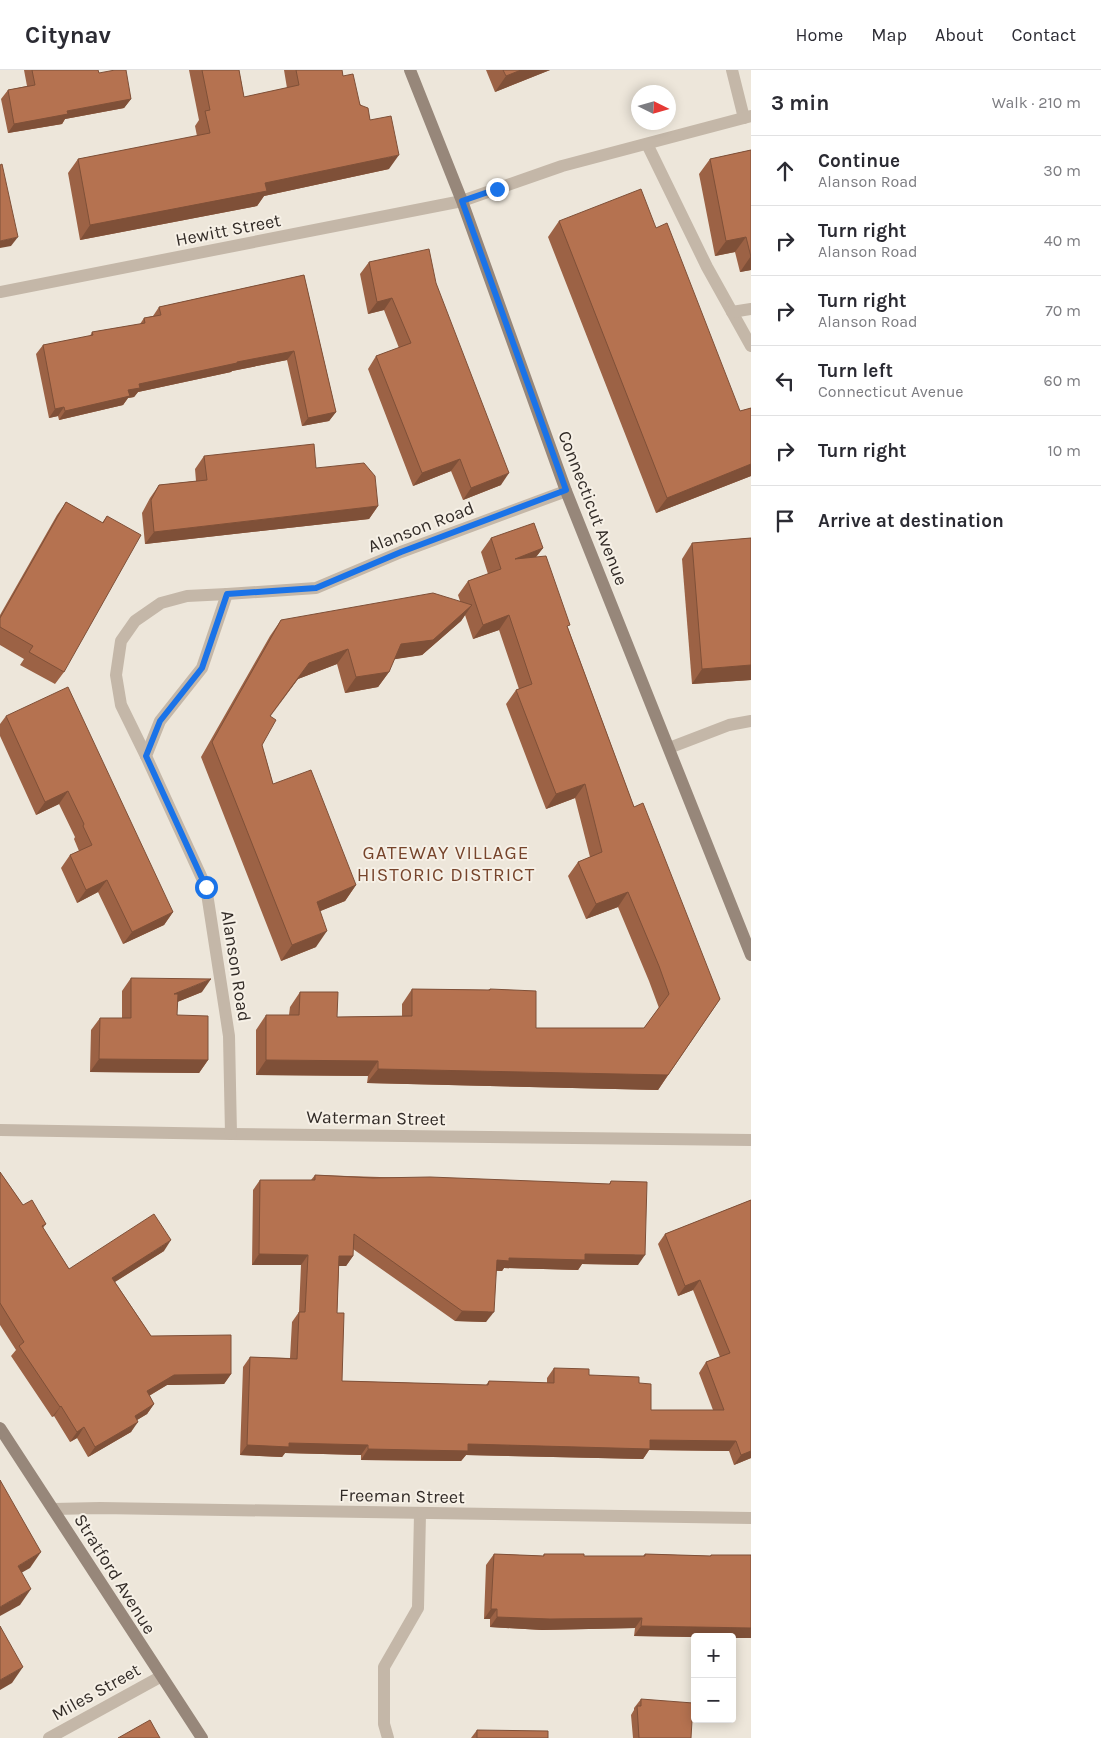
<!DOCTYPE html>
<meta charset="utf-8">
<style>
:root{--surface:#fff;--page:#f7f7f7;--text:#2b2b33;--muted:#7c7c81;--line:#e1e1e2}
body{margin:0;font-family:Karla,sans-serif;background:var(--page);color:var(--text)}
.controls{position:absolute;right:15px;bottom:15px;display:grid;overflow:hidden;border-radius:5px;box-shadow:0 2px 12px #0003}
.controls button{width:45px;height:45px;display:grid;place-items:center;padding:0;border:0;border-bottom:1px solid var(--line);background:var(--surface);color:var(--text);font:25px sans-serif}
.compass{position:absolute;left:631px;top:15px;width:45px;height:45px;border-radius:50%;background:var(--surface);box-shadow:0 2px 12px #0003;rotate:95deg}
.stop{position:absolute;width:15px;height:15px;margin:-11px;border:4px solid #1a73e8;border-radius:50%;background:#fff}
.stop.end{background:#1a73e8;border-color:#fff;box-shadow:0 1px 5px #0008}
.list{margin:0;padding:0;list-style:none}
h2{display:flex;justify-content:space-between;align-items:center;height:65px;margin:0;padding:0 20px;font-size:21px}
h2 small{font-size:16px;font-weight:400;color:var(--muted)}
.list li{display:grid;grid-template-columns:32px 1fr auto;gap:15px;align-items:center;box-sizing:border-box;height:70px;padding:0 20px;border-top:1px solid var(--line)}
.list b{display:block;font-size:19px;white-space:nowrap}
.list p{margin:0;font-size:16px;white-space:nowrap;color:var(--muted)}
.list em{font-size:16px;font-style:normal;color:var(--muted)}
.icon{flex:none;width:28px;height:28px;fill:none;stroke:currentColor;stroke-width:2;stroke-linecap:round;stroke-linejoin:round}
.map{position:relative;flex:none;width:751px;height:1668px;overflow:hidden}
header{display:flex;align-items:center;gap:30px;box-sizing:border-box;height:70px;padding:0 25px;background:var(--surface);border-bottom:1px solid var(--line)}
header strong{font-size:24px}
nav{display:flex;gap:28px;margin-inline-start:auto;font-size:18px}
main{display:flex}
aside{flex:1;background:var(--surface)}
.map>svg:first-child{display:block}
</style>
<header>
<strong>Citynav</strong>
<nav><a>Home</a><a>Map</a><a>About</a><a>Contact</a></nav>
</header>
<main>
<div class="map">
<svg width="751" height="1668" viewBox="0 0 751 1668">
<rect width="100%" height="100%" fill="#ede6da"/>
<g fill="none" stroke-linecap="round" stroke-linejoin="round">
<!-- lane -->
<g stroke="#c4b7a8" stroke-width="12">
<polyline points="732,0 744,48"/>
<polyline points="647,74 707,197 751,276"/>
<polyline points="462,131 562,96 751,46"/>
<polyline points="732,242 751,239"/>
<polyline points="669,678 729,655 751,651"/>
<polyline points="388,1668 384,1654 384,1597 418,1538 420,1444"/>
</g>
<!-- street -->
<g stroke="#c4b7a8" stroke-width="12">
<polyline points="0,222 462,131"/>
<polyline points="146,686 121,635 116,605 121,571 135,551 161,533 187,526 227,524"/>
<polyline points="0,1060 231,1064 751,1070"/>
<polyline points="231,1064 229,966 206,817 146,686 160,651 202,598 227,524 316,518 401,482 566,421"/>
<polyline points="53,1439 100,1438 751,1448"/>
<polyline points="49,1668 160,1607"/>
</g>
<!-- secondary -->
<g stroke="#97877a" stroke-width="12">
<polyline points="410,0 462,131 566,421 751,885"/>
<polyline points="0,1358 202,1668"/>
</g>
</g>
<!-- wall -->
<g fill="#9c6245">
<polygon points="24,0 98,0 99,3 131,29 124,38 65,49 62,54 8,63 1,29 8,20 27,16"/>
<polygon points="189,0 239,0 244,27 287,18 284,0 342,0 343,6 370,50 389,99 264,126 257,136 80,170 68,103 78,89 197,66 195,56 199,50"/>
<polygon points="486,0 550,0 495,22"/>
<polygon points="751,80 751,200 740,202 735,182 715,186 699,104 710,89"/>
<polygon points="559,151 656,158 740,341 751,338 751,406 656,443 548,167"/>
<polygon points="369,192 436,213 501,415 463,430 451,401 413,416 368,299 376,286 399,278 384,240 368,244 360,204"/>
<polygon points="304,205 336,342 329,351 302,356 287,290 232,301 231,302 138,322 134,327 128,328 123,335 59,350 58,346 49,348 36,284 43,275 90,266 92,262 140,254 144,248 153,246 159,237"/>
<polygon points="204,386 316,398 378,436 369,449 145,474 142,443 150,428 159,415 196,411 195,399"/>
<polygon points="66,432 102,453 107,446 64,602 55,614 20,595 24,589 0,575 0,545 57,445"/>
<polygon points="491,468 543,478 536,487 568,558 634,737 720,929 658,1020 367,1013 368,1006 256,1005 256,960 266,945 289,945 290,937 300,922 337,947 402,946 402,934 412,919 488,920 490,919 536,958 644,958 659,938 649,911 618,837 586,849 568,806 578,792 590,787 575,728 546,739 506,634 516,620 519,619 499,560 473,569 465,545 461,551 422,585 394,589 389,602 378,617 345,623 337,594 298,609 270,646 262,675 273,714 356,815 345,831 320,841 316,877 281,891 201,687 270,566 281,550 460,531 458,525 468,511 488,504 481,482"/>
<polygon points="751,468 751,610 692,614 682,489 692,473"/>
<polygon points="6,646 173,842 164,855 123,874 98,822 77,833 61,798 70,785 79,781 74,769 75,767 59,734 36,745 0,666 0,654"/>
<polygon points="131,908 202,922 177,932 177,945 208,990 199,1003 90,1002 91,960 100,948 122,948 122,921"/>
<polygon points="0,1102 23,1135 46,1154 43,1158 69,1199 164,1181 115,1212 151,1266 231,1304 224,1314 167,1315 149,1326 154,1334 147,1344 137,1350 131,1362 88,1387 77,1368 70,1372 54,1346 52,1347 11,1286 16,1280 0,1255"/>
<polygon points="315,1105 609,1114 611,1111 638,1195 582,1194 578,1200 504,1198 502,1201 496,1201 486,1252 455,1251 353,1179 353,1186 346,1196 339,1196 337,1243 342,1311 486,1315 489,1311 547,1313 547,1308 554,1298 589,1305 639,1313 651,1340 713,1340 699,1303 706,1292 720,1287 693,1220 678,1226 658,1174 665,1164 751,1130 751,1388 734,1395 729,1381 649,1380 643,1389 466,1385 461,1391 361,1390 361,1385 285,1383 282,1387 240,1385 243,1297 250,1287 290,1288 292,1252 299,1242 301,1195 252,1195 253,1120 260,1110 311,1110"/>
<polygon points="494,1484 543,1486 544,1484 584,1486 643,1486 645,1484 710,1486 711,1485 751,1485 751,1568 634,1566 635,1558 542,1560 490,1557 490,1549 484,1549 486,1495"/>
<polygon points="641,1629 691,1668 633,1668 631,1645 634,1640 634,1638"/>
<polygon points="477,1660 548,1668 471,1668"/>
</g>
<!-- shaded-wall -->
<g fill="#7f5038">
<polygon points="521,0 550,0 495,22 506,6"/>
<polygon points="131,29 124,38 65,49 62,54 8,63 14,54 67,41"/>
<polygon points="399,85 389,99 264,126 257,136 80,170 90,155 265,113"/>
<polygon points="18,167 11,176 0,178 0,171"/>
<polygon points="746,167 735,182 715,186 726,171"/>
<polygon points="751,186 751,200 740,202"/>
<polygon points="392,228 384,240 368,244 377,232"/>
<polygon points="294,281 287,290 232,301 231,302 138,322 134,327 128,328 123,335 59,350 65,341 128,320 139,314 237,292"/>
<polygon points="64,337 58,346 49,348 55,339"/>
<polygon points="336,342 329,351 302,356 308,348"/>
<polygon points="460,389 451,401 413,416 422,403"/>
<polygon points="751,394 751,406 656,443 667,428"/>
<polygon points="509,403 501,415 463,430 471,418"/>
<polygon points="378,436 369,449 145,474 154,462"/>
<polygon points="543,478 532,492 515,489"/>
<polygon points="472,535 461,551 422,585 390,590 401,574"/>
<polygon points="509,545 499,560 473,569 483,555"/>
<polygon points="348,579 337,594 298,609 259,662 309,593"/>
<polygon points="751,595 751,610 692,614 702,599"/>
<polygon points="389,602 378,617 345,623 356,607"/>
<polygon points="585,714 575,728 546,739 556,724"/>
<polygon points="68,721 59,734 36,745 45,732"/>
<polygon points="107,810 98,822 77,833 86,820"/>
<polygon points="356,815 345,831 306,847 317,832"/>
<polygon points="628,822 618,837 586,849 596,834"/>
<polygon points="173,842 164,855 123,874 132,862"/>
<polygon points="327,861 316,877 281,891 292,875"/>
<polygon points="211,909 202,922 165,937 174,924"/>
<polygon points="99,989 208,990 199,1003 90,1002"/>
<polygon points="266,990 378,991 368,1006 256,1005"/>
<polygon points="378,999 668,1005 658,1020 367,1013"/>
<polygon points="171,1170 164,1181 105,1218 112,1208"/>
<polygon points="259,1184 308,1185 301,1195 252,1195"/>
<polygon points="585,1184 645,1185 638,1195 582,1194 578,1200 504,1198 502,1201 490,1200 497,1190 509,1188"/>
<polygon points="339,1186 353,1186 346,1196 332,1196"/>
<polygon points="700,1210 693,1220 678,1226 685,1216"/>
<polygon points="462,1241 494,1242 486,1252 455,1251"/>
<polygon points="231,1304 224,1314 167,1315 140,1331 147,1321 174,1305"/>
<polygon points="154,1334 147,1344 127,1356 135,1346"/>
<polygon points="61,1336 54,1346 52,1347 60,1337"/>
<polygon points="138,1352 131,1362 88,1387 95,1377"/>
<polygon points="84,1357 77,1368 70,1372 77,1362"/>
<polygon points="650,1370 736,1371 729,1381 649,1380 643,1389 466,1385 461,1391 361,1390 368,1379 468,1374"/>
<polygon points="289,1373 368,1375 361,1385 285,1383 282,1387 240,1385 247,1375"/>
<polygon points="751,1381 751,1388 734,1395 741,1385"/>
<polygon points="41,1482 30,1498 7,1511 18,1496"/>
<polygon points="31,1519 20,1535 0,1546 0,1537"/>
<polygon points="491,1539 497,1539 490,1549 484,1549"/>
<polygon points="497,1547 642,1548 635,1558 542,1560 490,1557"/>
<polygon points="641,1556 751,1558 751,1568 732,1568 732,1567 695,1567 634,1566"/>
<polygon points="23,1597 12,1613 0,1620 0,1610"/>
</g>
<!-- building -->
<g fill="#b57250" stroke="#7f5038">
<polygon points="32,0 98,0 99,3 115,0 126,0 131,29 67,41 68,44 14,54 8,20 35,15"/>
<polygon points="202,0 239,0 244,27 299,15 296,0 342,0 343,6 353,4 360,35 368,38 370,50 391,46 399,85 265,113 267,121 90,155 78,89 210,63 205,41 210,40"/>
<polygon points="503,0 521,0 506,6"/>
<polygon points="751,80 751,187 746,167 726,171 710,89"/>
<polygon points="2,94 18,167 0,171 0,95"/>
<polygon points="641,119 656,158 667,153 740,341 751,338 751,394 667,428 559,151"/>
<polygon points="429,179 436,213 509,403 471,418 460,389 422,403 376,286 411,273 392,228 377,232 369,192"/>
<polygon points="304,205 336,342 308,348 294,281 237,292 237,293 139,314 140,318 128,320 130,326 65,341 64,337 55,339 43,275 93,265 92,262 145,253 144,248 161,245 159,237"/>
<polygon points="314,374 316,398 364,393 375,406 378,436 154,462 151,430 159,415 207,410 204,386"/>
<polygon points="66,432 103,453 107,446 141,465 64,602 29,582 33,576 0,557 0,548"/>
<polygon points="534,453 543,478 515,489 546,486 570,555 567,556 634,737 643,733 720,929 668,1005 378,999 378,991 266,990 266,945 299,945 300,922 338,922 337,947 412,946 412,919 490,920 490,919 536,921 536,958 644,958 669,924 659,896 628,822 596,834 578,792 602,782 585,714 556,724 516,620 532,614 509,545 483,555 468,511 501,499 491,468"/>
<polygon points="751,468 751,595 702,599 692,473"/>
<polygon points="433,523 472,535 433,570 401,574 389,602 356,607 348,579 309,593 270,646 276,650 262,675 273,714 311,700 356,815 317,832 327,861 292,875 212,672 281,550"/>
<polygon points="68,617 173,842 132,862 107,810 86,820 70,785 92,775 83,756 84,754 68,721 45,732 6,646"/>
<polygon points="131,908 211,909 174,924 178,924 177,945 208,946 208,990 99,989 100,948 131,948"/>
<polygon points="0,1102 23,1135 32,1130 46,1154 42,1156 69,1199 154,1144 171,1170 112,1208 151,1266 231,1265 231,1304 174,1305 147,1321 154,1334 135,1346 138,1352 95,1377 84,1357 77,1362 61,1336 60,1337 19,1276 24,1272 0,1233"/>
<polygon points="315,1105 373,1108 430,1107 610,1114 611,1111 647,1112 645,1185 585,1184 585,1190 509,1188 509,1191 497,1190 494,1242 462,1241 354,1164 353,1186 339,1186 337,1243 344,1243 342,1311 488,1315 489,1311 554,1313 554,1298 589,1299 589,1305 639,1307 639,1313 651,1314 651,1340 724,1340 706,1292 730,1283 700,1210 685,1216 665,1164 751,1130 751,1381 741,1385 736,1371 650,1370 650,1379 468,1374 468,1381 368,1379 368,1375 289,1373 289,1377 247,1375 250,1287 297,1289 299,1242 305,1242 308,1185 259,1184 260,1110 315,1110"/>
<polygon points="0,1410 41,1482 18,1496 31,1519 0,1537"/>
<polygon points="494,1484 544,1486 544,1484 584,1484 584,1486 645,1486 645,1484 711,1486 711,1485 751,1485 751,1558 641,1556 642,1548 550,1549 497,1547 497,1539 491,1539"/>
<polygon points="0,1556 23,1597 0,1610"/>
<polygon points="641,1629 693,1633 691,1668 639,1668 637,1636 641,1636"/>
<polygon points="150,1650 160,1668 118,1668"/>
<polygon points="477,1660 548,1661 548,1668 477,1668"/>
</g>
<g fill="none" stroke-linecap="round" stroke-linejoin="round">
<!-- route -->
<polyline stroke="#1a73e8" stroke-width="6" points="206,817 146,686 160,651 202,598 227,524 316,518 401,482 566,420 462,131 497,119"/>
</g>
<g text-anchor="middle" dominant-baseline="central" stroke-width="4" stroke-linejoin="round" paint-order="stroke">
<!-- street labels -->
<g font-size="18" fill="#322b27" stroke="#f6f0e6">
<text transform="translate(228 160) rotate(-11)">Hewitt Street</text>
<text transform="translate(593 438) rotate(69)">Connecticut Avenue</text>
<text transform="translate(421 457) rotate(-21)">Alanson Road</text>
<text transform="translate(236 896) rotate(81)">Alanson Road</text>
<text transform="translate(376 1048) rotate(1)">Waterman Street</text>
<text transform="translate(402 1426) rotate(1)">Freeman Street</text>
<text transform="translate(115 1504) rotate(58)">Stratford Avenue</text>
<text transform="translate(96 1622) rotate(-29)">Miles Street</text>
</g>
<!-- neighbourhood labels -->
<g font-size="19" letter-spacing="1" fill="#76442b" stroke="#f6f0e6">
<text x="446" y="783">GATEWAY VILLAGE<tspan x="446" dy="22">HISTORIC DISTRICT</tspan></text>
</g>
</g>
</svg>
<div class="controls">
<button>+</button>
<button>−</button>
</div>
<svg class="compass" viewBox="-18 -18 36 36"><path d="M0-13l5 13h-10z" fill="#e53935"/><path d="M0 13l5-13h-10z" fill="#7c7c81"/></svg>
<div class="stop" style="left:206px;top:817px"></div>
<div class="stop end" style="left:497px;top:119px"></div>
</div>
<aside>
<h2>3 min<small>Walk · 210 m</small></h2>
<ul class="list">
<li><svg class="icon" aria-label="ahead" viewBox="0 0 24 24"><path d="M12 20V5M6 11l6-6 6 6"/></svg><div><b>Continue</b><p>Alanson Road</p></div><em>30 m</em></li>
<li><svg class="icon" aria-label="right" viewBox="0 0 24 24"><path d="M7 20v-9h11M14 6l5 5-5 5"/></svg><div><b>Turn right</b><p>Alanson Road</p></div><em>40 m</em></li>
<li><svg class="icon" aria-label="right" viewBox="0 0 24 24"><path d="M7 20v-9h11M14 6l5 5-5 5"/></svg><div><b>Turn right</b><p>Alanson Road</p></div><em>70 m</em></li>
<li><svg class="icon" aria-label="left" viewBox="0 0 24 24"><path d="M17 20v-9H6M10 6l-5 5 5 5"/></svg><div><b>Turn left</b><p>Connecticut Avenue</p></div><em>60 m</em></li>
<li><svg class="icon" aria-label="right" viewBox="0 0 24 24"><path d="M7 20v-9h11M14 6l5 5-5 5"/></svg><div><b>Turn right</b></div><em>10 m</em></li>
<li><svg class="icon" aria-label="arrive" viewBox="0 0 24 24"><path d="M6 21V4h12l-3 4 3 4H6"/></svg><div><b>Arrive at destination</b></div></li>
</ul>
</aside>
</main>
